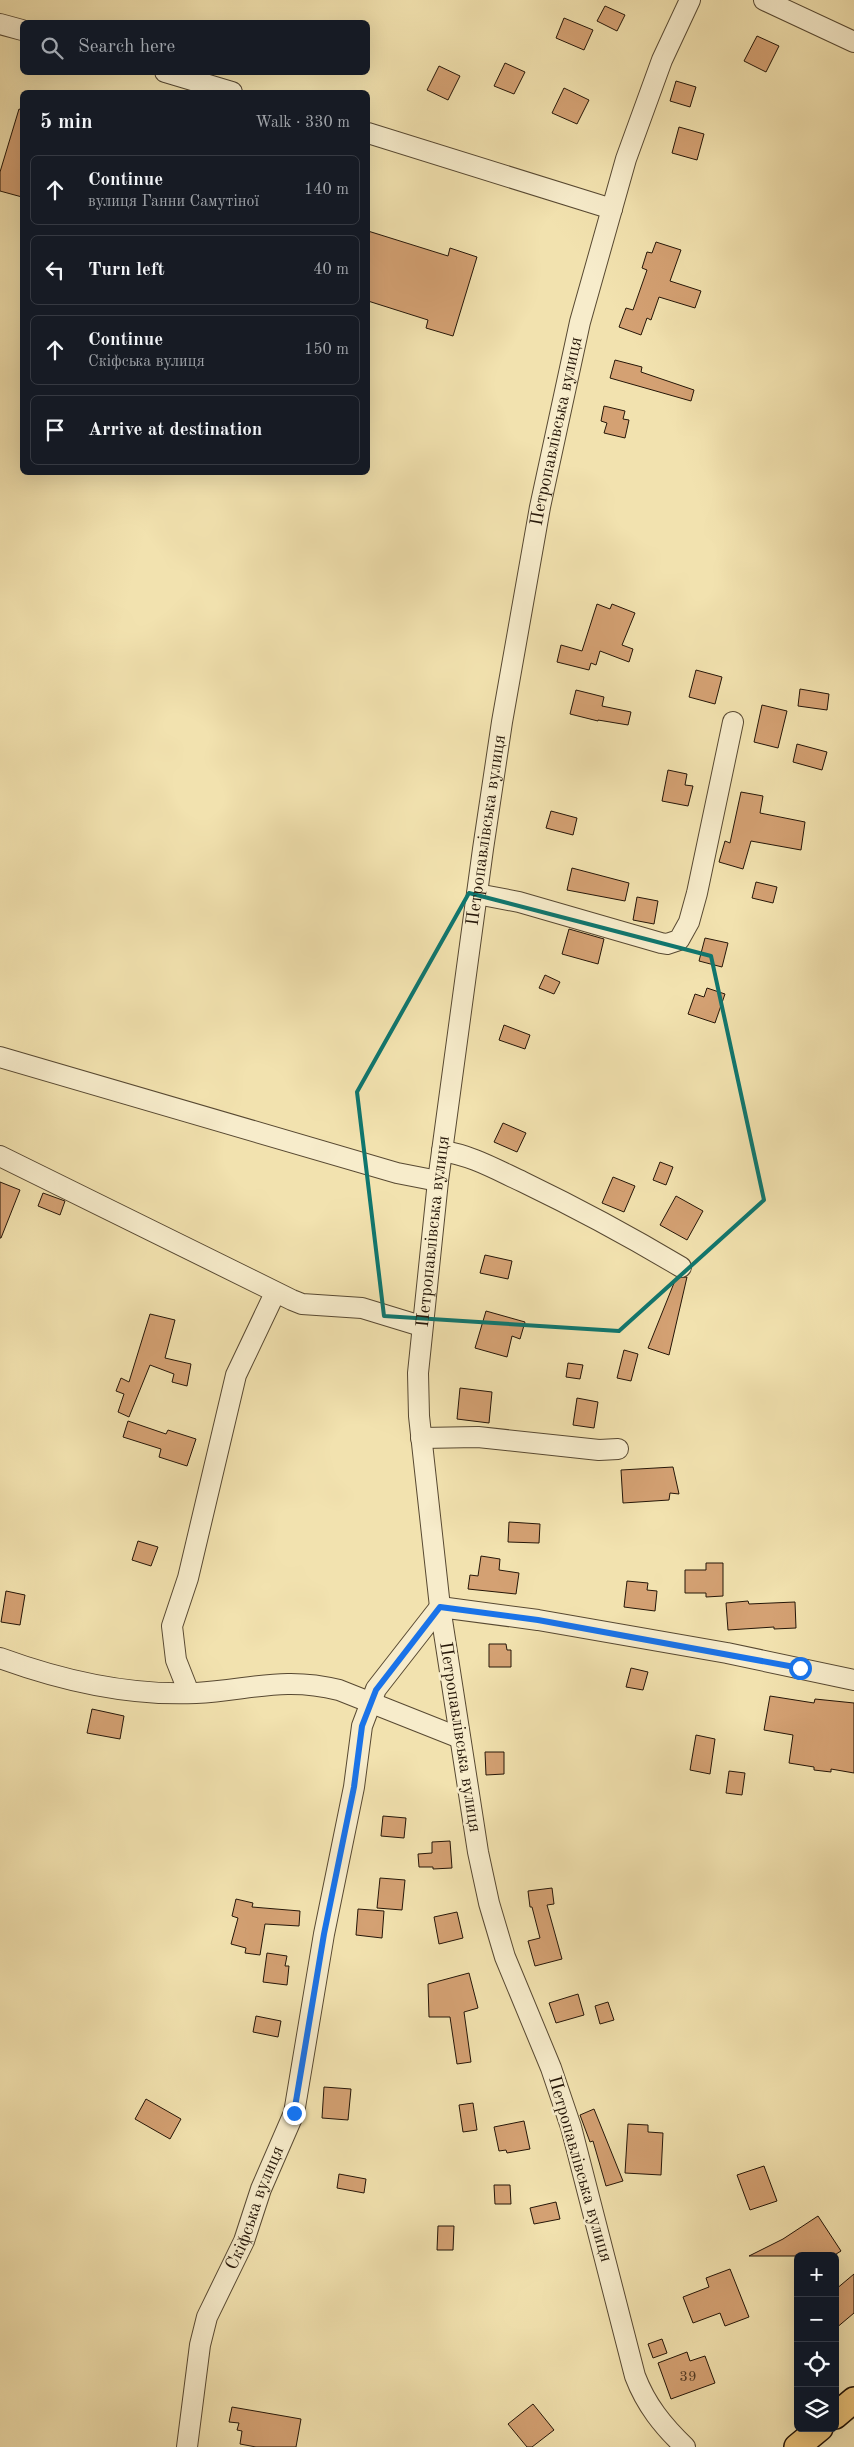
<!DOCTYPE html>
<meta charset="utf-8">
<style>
:root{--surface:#171b24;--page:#242831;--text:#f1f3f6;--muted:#9ea1a6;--line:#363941}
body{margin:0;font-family:"Old Standard TT",serif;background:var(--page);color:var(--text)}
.controls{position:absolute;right:15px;bottom:15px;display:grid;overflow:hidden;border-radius:8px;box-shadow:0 5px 20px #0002}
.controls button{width:45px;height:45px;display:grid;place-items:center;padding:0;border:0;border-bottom:1px solid var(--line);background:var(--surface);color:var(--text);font:25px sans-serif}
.stop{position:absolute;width:15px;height:15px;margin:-11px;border:4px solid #1a73e8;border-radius:50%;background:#fff}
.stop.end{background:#1a73e8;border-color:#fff;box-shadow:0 1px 5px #0008}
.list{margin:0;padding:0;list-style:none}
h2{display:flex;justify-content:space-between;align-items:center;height:65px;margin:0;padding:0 20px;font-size:21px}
h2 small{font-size:16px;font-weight:400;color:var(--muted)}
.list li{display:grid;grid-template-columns:32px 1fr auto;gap:15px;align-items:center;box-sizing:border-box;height:70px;margin:0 10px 10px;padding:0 10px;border:1px solid var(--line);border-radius:8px}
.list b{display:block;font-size:19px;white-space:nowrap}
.list p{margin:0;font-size:16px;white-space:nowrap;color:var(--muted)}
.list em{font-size:16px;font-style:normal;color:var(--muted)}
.icon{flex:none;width:28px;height:28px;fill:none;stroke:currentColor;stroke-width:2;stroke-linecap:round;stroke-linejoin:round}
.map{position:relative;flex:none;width:854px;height:2447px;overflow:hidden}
.search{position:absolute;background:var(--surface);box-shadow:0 5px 20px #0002;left:20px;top:20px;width:350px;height:55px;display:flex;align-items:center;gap:12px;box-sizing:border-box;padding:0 18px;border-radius:8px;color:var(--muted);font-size:19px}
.panel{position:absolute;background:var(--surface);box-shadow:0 5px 20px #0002;left:20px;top:90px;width:350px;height:385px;border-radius:8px}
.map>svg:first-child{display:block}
</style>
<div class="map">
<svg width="854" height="2447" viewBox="0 0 854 2447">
<rect width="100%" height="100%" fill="#f2e2af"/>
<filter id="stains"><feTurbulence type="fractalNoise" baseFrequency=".004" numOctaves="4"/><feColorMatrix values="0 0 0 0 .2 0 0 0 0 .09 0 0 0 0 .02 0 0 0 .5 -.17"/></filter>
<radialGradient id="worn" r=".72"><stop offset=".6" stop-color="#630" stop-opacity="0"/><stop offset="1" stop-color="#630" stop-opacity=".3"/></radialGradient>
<!-- building -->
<g fill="#d4a173" stroke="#251608">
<polygon points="605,6 625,15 617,31 597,21"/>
<polygon points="564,18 593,30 584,50 556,38"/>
<polygon points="757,36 779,46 766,72 744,61"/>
<polygon points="505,63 525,72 514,94 494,86"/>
<polygon points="439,66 460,76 448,100 427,90"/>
<polygon points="676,81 696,87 690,107 670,101"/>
<polygon points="564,88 589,100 577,124 552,113"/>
<polygon points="19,109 22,110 22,197 0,191 0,172"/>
<polygon points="679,127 704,134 697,160 672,153"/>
<polygon points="368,231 448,256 450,248 477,257 453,336 426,328 428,320 368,301"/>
<polygon points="656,242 681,250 670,281 701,291 695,308 659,297 651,320 647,318 641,335 619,327 626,308 633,310 647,270 642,268 647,252 652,253"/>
<polygon points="615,360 642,367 641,372 694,390 691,401 610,378"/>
<polygon points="604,406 625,411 623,419 629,420 625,438 604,433 607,423 601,421"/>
<polygon points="597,604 610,609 612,604 635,613 622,645 633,649 629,662 600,651 596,665 591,663 589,670 557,662 561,645 582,651"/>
<polygon points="696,670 722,677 715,704 689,697"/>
<polygon points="800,689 829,694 827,710 798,706"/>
<polygon points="576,690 604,697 602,706 631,712 628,725 598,720 598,721 570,714"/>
<polygon points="762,705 787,711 778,748 754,742"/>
<polygon points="797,744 827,752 822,770 793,762"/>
<polygon points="668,770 687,774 685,785 693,786 688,806 662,801"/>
<polygon points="741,792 763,796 760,813 805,822 801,850 751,841 743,869 719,862 725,841 730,843"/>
<polygon points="551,811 577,818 573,835 546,828"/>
<polygon points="572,868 629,883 625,901 567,890"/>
<polygon points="756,882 777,887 773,903 752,898"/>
<polygon points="637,897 658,901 654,924 633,920"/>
<polygon points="569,929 604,939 598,964 562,954"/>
<polygon points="705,938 728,943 722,967 699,961"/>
<polygon points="545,975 560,982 554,994 539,988"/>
<polygon points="707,988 725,994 715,1023 688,1014 695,994 704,997"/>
<polygon points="504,1025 530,1035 525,1049 499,1040"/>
<polygon points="503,1123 526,1133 517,1152 494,1142"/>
<polygon points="660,1162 673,1167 666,1185 653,1180"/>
<polygon points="613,1177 635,1186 624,1212 602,1203"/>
<polygon points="0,1182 20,1190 1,1238 0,1238"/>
<polygon points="43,1193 65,1201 60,1215 38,1206"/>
<polygon points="676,1196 703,1211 687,1240 660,1225"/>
<polygon points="485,1255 512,1261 508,1279 480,1273"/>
<polygon points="687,1277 669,1355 648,1348 676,1278"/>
<polygon points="486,1311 525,1322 520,1339 512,1336 507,1357 475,1348"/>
<polygon points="150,1314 175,1320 165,1358 191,1364 187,1386 172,1382 174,1374 150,1365 129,1417 118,1412 124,1394 116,1391 121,1378 129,1382"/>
<polygon points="624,1350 638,1354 631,1381 617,1378"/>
<polygon points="568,1363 583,1365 580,1379 566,1377"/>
<polygon points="460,1388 492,1392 489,1423 457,1419"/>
<polygon points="577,1398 598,1402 594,1428 573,1425"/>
<polygon points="128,1421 166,1434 168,1430 196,1439 187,1466 159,1457 161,1449 123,1437"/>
<polygon points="673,1467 679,1494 670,1493 669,1500 623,1503 621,1470"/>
<polygon points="509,1522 540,1524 539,1543 508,1542"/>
<polygon points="138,1541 158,1547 151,1566 132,1560"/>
<polygon points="481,1556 500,1559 499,1570 519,1573 516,1594 468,1589 470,1575 478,1576"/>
<polygon points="706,1563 723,1563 723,1596 706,1597 706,1593 685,1593 685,1570 706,1570"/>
<polygon points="627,1581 648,1583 647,1590 657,1591 655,1611 624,1607"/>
<polygon points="6,1591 25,1595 20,1625 1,1622"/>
<polygon points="748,1601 749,1604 795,1602 796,1628 774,1629 774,1627 728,1630 726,1603"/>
<polygon points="489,1644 506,1644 507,1650 511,1650 511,1667 489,1667"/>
<polygon points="631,1668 648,1672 643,1690 626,1687"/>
<polygon points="770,1696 814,1703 815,1699 854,1703 854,1773 831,1769 831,1772 814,1770 814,1767 789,1763 793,1735 764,1730"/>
<polygon points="92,1709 124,1716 120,1739 87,1733"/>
<polygon points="696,1735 715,1739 710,1774 690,1770"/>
<polygon points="485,1752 504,1752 504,1774 486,1775"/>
<polygon points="729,1771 745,1773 742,1795 726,1793"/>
<polygon points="383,1816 406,1818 404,1838 381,1836"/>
<polygon points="450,1841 452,1868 433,1869 433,1867 419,1867 418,1854 432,1853 432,1842"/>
<polygon points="380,1878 405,1880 402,1910 377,1908"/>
<polygon points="552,1888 554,1904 547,1905 562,1959 535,1966 528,1941 540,1938 532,1907 530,1907 528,1891"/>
<polygon points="236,1899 253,1903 252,1907 300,1911 299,1926 265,1924 260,1955 245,1953 246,1948 231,1944 238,1918 232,1916"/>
<polygon points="358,1909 384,1911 382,1938 356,1935"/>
<polygon points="457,1912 463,1938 439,1944 434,1917"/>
<polygon points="267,1953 287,1956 285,1966 289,1966 287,1985 263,1982"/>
<polygon points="469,1973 478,2008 464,2012 471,2062 457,2064 450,2017 429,2017 428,1984"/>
<polygon points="578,1994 584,2015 556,2023 549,2003"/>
<polygon points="608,2002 614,2020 600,2024 595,2006"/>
<polygon points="256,2016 281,2021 278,2037 253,2032"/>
<polygon points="324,2087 351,2089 348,2120 322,2118"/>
<polygon points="146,2099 181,2119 170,2139 135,2119"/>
<polygon points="473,2103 477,2130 463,2132 459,2105"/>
<polygon points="594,2109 623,2181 606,2186 593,2141 590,2142 580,2115"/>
<polygon points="524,2121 530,2149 507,2153 506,2150 499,2151 494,2127"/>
<polygon points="628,2124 648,2125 648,2132 663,2133 661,2175 625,2173"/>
<polygon points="764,2166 777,2201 750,2210 737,2175"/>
<polygon points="339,2174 366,2179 364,2193 337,2188"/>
<polygon points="494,2185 510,2185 511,2204 495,2204"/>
<polygon points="556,2202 560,2219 534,2224 530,2208"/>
<polygon points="818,2216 841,2251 833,2256 749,2256 783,2239"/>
<polygon points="438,2226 454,2226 453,2250 437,2250"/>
<polygon points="730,2269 749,2317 725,2326 720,2313 693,2323 683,2297 709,2287 706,2278"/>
<polygon points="854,2274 854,2313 835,2329 835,2290"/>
<polygon points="662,2339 667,2353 653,2358 648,2344"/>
<polygon points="687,2352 690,2361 705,2356 715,2383 671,2399 658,2363"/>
<polygon points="533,2404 554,2430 532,2447 527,2447 508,2424"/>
<polygon points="232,2407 301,2419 296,2447 256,2447 240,2444 242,2431 237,2430 239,2423 229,2422"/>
</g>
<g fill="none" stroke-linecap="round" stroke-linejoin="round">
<defs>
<g id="minor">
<polyline points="764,0 854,42"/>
<polyline points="0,24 22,30"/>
<polyline points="165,72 232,92"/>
<polyline points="368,133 612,209"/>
<polyline points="477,894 519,902 661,943 667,944 679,940 689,922 697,893 733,722"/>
<polyline points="0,1057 397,1173 438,1181"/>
<path d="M442,1151C471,1155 497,1170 523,1182C577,1208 629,1236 681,1267"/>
<polyline points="0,1156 292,1300 302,1304 362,1308 421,1326"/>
<polyline points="421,1438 478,1437 599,1450 618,1449"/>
<path d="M0,1658C63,1681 129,1696 196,1693C250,1690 284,1676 339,1690L460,1738"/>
<polyline points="189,1693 176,1660 172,1626 188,1578 236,1375 275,1293"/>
<path id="s1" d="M187,2447L200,2345L207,2317L244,2241L261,2189L294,2113L324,1934L354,1787L362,1726L376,1689L440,1607L538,1620L727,1653L854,1680"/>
<path id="s2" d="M685,2447C663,2426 646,2405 635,2376L571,2127L551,2068L505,1957L489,1903L478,1852L440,1607L419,1416L418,1373L438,1181L483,849L502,722L540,507L580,322L626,159L662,60L690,0"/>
</g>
<g id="major">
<polyline points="835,2416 854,2400"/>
<polyline points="797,2447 820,2428"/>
</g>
</defs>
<!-- minor casing -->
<use href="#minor" stroke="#584932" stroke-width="22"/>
<!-- major casing -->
<use href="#major" stroke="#251608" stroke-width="28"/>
<!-- minor -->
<use href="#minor" stroke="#f7eccb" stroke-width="20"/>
<!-- major -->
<use href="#major" stroke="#e9c178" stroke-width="25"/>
</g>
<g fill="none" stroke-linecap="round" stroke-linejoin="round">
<!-- route -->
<polyline stroke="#1a73e8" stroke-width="6" points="294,2113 324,1934 354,1787 362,1726 376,1690 440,1607 538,1620 800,1668"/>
</g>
<!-- marked area -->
<path fill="none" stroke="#0f766e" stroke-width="4" stroke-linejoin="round" d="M469,893L711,956L764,1200L619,1331L384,1316L357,1092Z"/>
<g text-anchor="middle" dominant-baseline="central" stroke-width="5" stroke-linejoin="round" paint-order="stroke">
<!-- number labels -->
<g font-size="15" fill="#513923">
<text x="688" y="2377">39</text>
</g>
<!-- street labels -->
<g font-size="18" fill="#251608" stroke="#f7eccb">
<text stroke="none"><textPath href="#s2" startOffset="2071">Петропавлівська вулиця</textPath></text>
<text stroke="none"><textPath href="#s2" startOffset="1666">Петропавлівська вулиця</textPath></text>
<text stroke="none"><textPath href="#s2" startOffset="1261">Петропавлівська вулиця</textPath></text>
<text transform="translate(460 1737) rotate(81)">Петропавлівська вулиця</text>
<text transform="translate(580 2169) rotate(74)">Петропавлівська вулиця</text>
<text stroke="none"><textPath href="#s1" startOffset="251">Скіфська вулиця</textPath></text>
</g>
</g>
<rect width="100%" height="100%" filter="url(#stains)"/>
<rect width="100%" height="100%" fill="url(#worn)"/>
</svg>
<div class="controls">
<button>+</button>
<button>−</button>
<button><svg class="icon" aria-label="locate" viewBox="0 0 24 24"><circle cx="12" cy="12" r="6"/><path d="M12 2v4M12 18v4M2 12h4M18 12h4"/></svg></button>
<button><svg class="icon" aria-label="layers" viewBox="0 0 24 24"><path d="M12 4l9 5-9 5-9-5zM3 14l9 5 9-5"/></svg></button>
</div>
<div class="stop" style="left:800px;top:1668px"></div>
<div class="stop end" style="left:294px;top:2113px"></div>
<div class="search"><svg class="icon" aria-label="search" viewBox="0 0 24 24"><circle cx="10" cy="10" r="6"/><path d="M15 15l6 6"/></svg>Search here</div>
<section class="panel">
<h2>5 min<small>Walk · 330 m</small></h2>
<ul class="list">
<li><svg class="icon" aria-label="ahead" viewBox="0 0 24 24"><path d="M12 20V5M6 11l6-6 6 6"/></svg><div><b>Continue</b><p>вулиця Ганни Самутіної</p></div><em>140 m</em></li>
<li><svg class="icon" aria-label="left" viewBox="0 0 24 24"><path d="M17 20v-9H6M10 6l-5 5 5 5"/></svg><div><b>Turn left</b></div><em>40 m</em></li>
<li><svg class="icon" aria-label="ahead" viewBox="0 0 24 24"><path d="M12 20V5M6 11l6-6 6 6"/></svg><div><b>Continue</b><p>Скіфська вулиця</p></div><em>150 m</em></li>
<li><svg class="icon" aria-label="arrive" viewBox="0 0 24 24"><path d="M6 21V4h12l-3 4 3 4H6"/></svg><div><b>Arrive at destination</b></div></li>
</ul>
</section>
</div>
